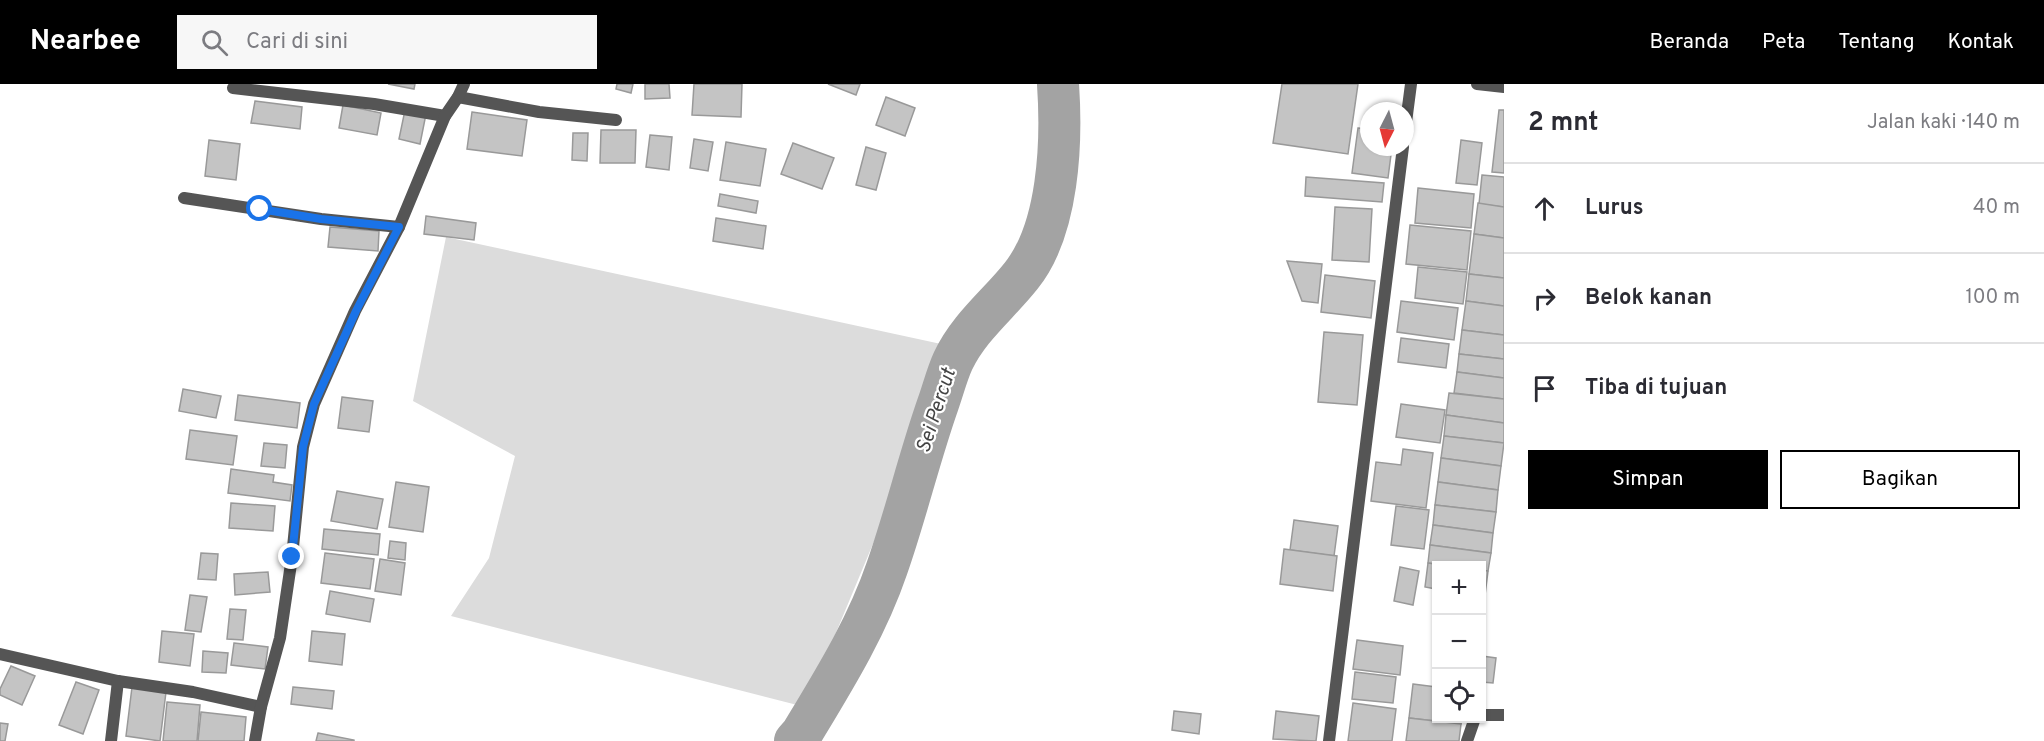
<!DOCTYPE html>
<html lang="id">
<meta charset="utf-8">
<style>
:root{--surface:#fff;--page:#f7f7f7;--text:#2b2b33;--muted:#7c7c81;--line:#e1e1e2;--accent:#000}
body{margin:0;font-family:Overpass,sans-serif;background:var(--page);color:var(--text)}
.controls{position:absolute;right:18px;bottom:18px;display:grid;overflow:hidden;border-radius:0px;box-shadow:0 2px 4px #0004}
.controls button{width:54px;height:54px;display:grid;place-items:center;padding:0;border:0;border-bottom:2px solid var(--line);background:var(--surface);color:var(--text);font:30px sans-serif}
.compass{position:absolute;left:1360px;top:18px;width:54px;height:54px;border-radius:50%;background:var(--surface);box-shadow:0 2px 4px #0004;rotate:186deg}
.stop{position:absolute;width:18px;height:18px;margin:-14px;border:4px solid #1a73e8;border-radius:50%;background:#fff}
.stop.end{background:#1a73e8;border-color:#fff;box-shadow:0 2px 6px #0008}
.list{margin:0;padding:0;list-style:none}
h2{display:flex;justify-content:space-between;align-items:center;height:78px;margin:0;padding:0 24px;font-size:26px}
h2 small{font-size:20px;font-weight:400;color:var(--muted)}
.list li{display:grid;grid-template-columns:39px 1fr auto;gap:18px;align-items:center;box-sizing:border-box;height:90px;padding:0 24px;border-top:2px solid var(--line)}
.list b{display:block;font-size:22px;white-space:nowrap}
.list em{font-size:20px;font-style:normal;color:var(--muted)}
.actions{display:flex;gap:12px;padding:18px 24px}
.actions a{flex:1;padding:14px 0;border:2px solid var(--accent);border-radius:0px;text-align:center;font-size:21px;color:var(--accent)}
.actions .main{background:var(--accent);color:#fff}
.icon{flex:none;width:33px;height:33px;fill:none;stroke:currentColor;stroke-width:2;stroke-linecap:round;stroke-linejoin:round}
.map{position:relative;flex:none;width:1504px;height:657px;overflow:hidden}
header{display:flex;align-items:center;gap:36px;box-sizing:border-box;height:84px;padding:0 30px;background:var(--accent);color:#fff}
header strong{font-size:28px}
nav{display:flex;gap:33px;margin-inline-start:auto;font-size:21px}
.search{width:420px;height:54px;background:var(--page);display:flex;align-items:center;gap:15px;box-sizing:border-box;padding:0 21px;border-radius:0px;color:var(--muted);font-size:22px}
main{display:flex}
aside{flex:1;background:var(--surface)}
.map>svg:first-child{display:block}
</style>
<header>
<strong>Nearbee</strong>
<div class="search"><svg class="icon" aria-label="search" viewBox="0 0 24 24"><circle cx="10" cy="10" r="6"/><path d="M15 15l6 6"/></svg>Cari di sini</div>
<nav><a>Beranda</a><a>Peta</a><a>Tentang</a><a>Kontak</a></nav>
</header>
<main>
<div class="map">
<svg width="1504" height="657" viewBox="0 0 1504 657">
<rect width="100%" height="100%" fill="#fff"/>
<!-- green -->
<polygon fill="#dcdcdc" points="446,153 955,263 805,623 451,532 489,474 515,372 413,317"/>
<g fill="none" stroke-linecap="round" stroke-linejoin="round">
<!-- river -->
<path stroke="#a3a3a3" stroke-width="42" d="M795,657L802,649C834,596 867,543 887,484C906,430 919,374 938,320C943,306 947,290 953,277C969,243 998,221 1021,192C1059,145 1062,58 1058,0"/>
</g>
<!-- building -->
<g fill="#c4c4c4" stroke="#999" stroke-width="1.5">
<polygon points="388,0 415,0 414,5"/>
<polygon points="617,0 633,0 631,9 616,5"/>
<polygon points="645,0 669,0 670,14 645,15"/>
<polygon points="694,0 742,0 741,33 692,31"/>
<polygon points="828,0 860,0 856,11"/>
<polygon points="1282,0 1358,0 1348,70 1273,59"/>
<polygon points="886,13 915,24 905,52 876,41"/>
<polygon points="255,17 302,23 300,45 251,39"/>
<polygon points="343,21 381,29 377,51 339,44"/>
<polygon points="405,26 426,30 420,60 399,55"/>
<polygon points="1499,26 1504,26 1504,89 1492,88"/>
<polygon points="472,28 527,36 522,72 467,65"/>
<polygon points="1358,44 1369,45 1369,63 1392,63 1388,94 1352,89"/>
<polygon points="601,46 636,46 635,79 600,79"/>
<polygon points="573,49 588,49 587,77 572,76"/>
<polygon points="650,51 672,53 669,86 646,83"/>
<polygon points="694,55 713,58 708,87 690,84"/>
<polygon points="209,56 240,60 236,96 205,92"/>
<polygon points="1461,56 1482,59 1477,101 1456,99"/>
<polygon points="726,58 766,65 760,102 720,96"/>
<polygon points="793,59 834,74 822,105 781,90"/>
<polygon points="866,63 886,69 876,106 856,101"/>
<polygon points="1482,91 1504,93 1504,123 1479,120"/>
<polygon points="1306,93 1384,99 1382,118 1305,112"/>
<polygon points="1418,104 1474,110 1471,144 1415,139"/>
<polygon points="720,110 758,117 756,129 718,122"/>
<polygon points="1478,119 1504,123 1504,154 1474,150"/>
<polygon points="1335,123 1372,125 1369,178 1332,176"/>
<polygon points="426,132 476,139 474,156 424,150"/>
<polygon points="716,134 766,142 763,165 713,157"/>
<polygon points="1410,141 1471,147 1467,186 1406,180"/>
<polygon points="330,143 379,147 378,167 328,163"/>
<polygon points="1474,150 1504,154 1504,194 1469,190"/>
<polygon points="1287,177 1322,180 1318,219 1302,217"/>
<polygon points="1418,183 1467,188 1463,220 1415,214"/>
<polygon points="1469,190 1504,194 1504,222 1466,217"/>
<polygon points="1325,191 1375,197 1371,234 1321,228"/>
<polygon points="1401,217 1458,224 1454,256 1397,248"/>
<polygon points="1466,217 1504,222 1504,251 1462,246"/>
<polygon points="1462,246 1504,251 1504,275 1459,270"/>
<polygon points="1324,248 1363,251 1357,321 1318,318"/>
<polygon points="1401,254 1449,260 1446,284 1398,278"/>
<polygon points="1459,270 1504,275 1504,294 1457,288"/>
<polygon points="1457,288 1504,294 1504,315 1454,309"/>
<polygon points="183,305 221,312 216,334 179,327"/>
<polygon points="1449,309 1504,315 1504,339 1446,331"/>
<polygon points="238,311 300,319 297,344 235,336"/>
<polygon points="342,313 373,317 369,348 338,344"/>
<polygon points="1401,320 1445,326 1440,359 1396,353"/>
<polygon points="1446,331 1504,339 1504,359 1444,352"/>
<polygon points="190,346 237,352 233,381 186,375"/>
<polygon points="1444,352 1504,359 1501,382 1441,374"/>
<polygon points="264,359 287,361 285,384 261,382"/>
<polygon points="1403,365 1433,369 1426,424 1371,417 1376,378 1401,381"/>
<polygon points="1441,374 1501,382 1498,406 1438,398"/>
<polygon points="231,385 274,391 273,398 292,401 290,417 228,409"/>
<polygon points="396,398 429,403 423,448 389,443"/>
<polygon points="1438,398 1498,406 1496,428 1435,421"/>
<polygon points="337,407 383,415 377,445 331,437"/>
<polygon points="231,419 275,422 273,447 229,444"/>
<polygon points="1435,421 1496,428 1493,449 1433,441"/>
<polygon points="1396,422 1429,426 1424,465 1391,461"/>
<polygon points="1294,436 1338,442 1334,472 1290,466"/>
<polygon points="1433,441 1493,449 1491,469 1430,461"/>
<polygon points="324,445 380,450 378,471 322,465"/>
<polygon points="390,457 406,459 405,476 388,474"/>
<polygon points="1430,461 1491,469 1488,487 1482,486 1482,482 1448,482 1428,479"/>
<polygon points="1284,465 1337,472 1333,507 1280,500"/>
<polygon points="201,469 218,470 216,496 198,495"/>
<polygon points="325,469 374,475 370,505 321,499"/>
<polygon points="380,475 405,479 401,511 375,507"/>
<polygon points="1428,479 1448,482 1436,482 1436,505 1425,503"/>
<polygon points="1400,483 1419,487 1413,521 1394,517"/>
<polygon points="1482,486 1488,487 1485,511 1482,510"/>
<polygon points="268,488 270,508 235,511 234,490"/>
<polygon points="330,507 374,515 370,538 326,530"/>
<polygon points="190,511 207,513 201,548 185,546"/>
<polygon points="230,525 246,526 243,556 227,555"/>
<polygon points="162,547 194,550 190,582 159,578"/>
<polygon points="312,547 345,550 342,581 309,577"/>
<polygon points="1357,556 1403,562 1400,591 1353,585"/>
<polygon points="234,559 268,563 265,585 231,581"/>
<polygon points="203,567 228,569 226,589 202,588"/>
<polygon points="1482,572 1496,574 1493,599 1482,598"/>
<polygon points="11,582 35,592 22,621 0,611 0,605"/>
<polygon points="1355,588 1396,593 1393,619 1352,615"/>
<polygon points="76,598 99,606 83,650 59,641"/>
<polygon points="1413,600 1436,603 1436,634 1462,634 1461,640 1409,634"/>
<polygon points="132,603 166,608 160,657 126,652"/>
<polygon points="293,603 334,607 332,625 291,620"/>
<polygon points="167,618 200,621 197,657 163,657"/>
<polygon points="1353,619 1396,625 1392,657 1348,657"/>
<polygon points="1174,627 1201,630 1199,650 1172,646"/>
<polygon points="1276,627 1319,632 1316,657 1273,655"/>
<polygon points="201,628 246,633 244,657 198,657"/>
<polygon points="1409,634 1461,640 1459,657 1406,657"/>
<polygon points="0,639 8,640 5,657 0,657"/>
<polygon points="318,649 354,656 354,657 316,657"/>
</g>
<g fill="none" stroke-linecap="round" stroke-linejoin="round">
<!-- minor -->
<g stroke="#555" stroke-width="12">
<polyline points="233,4 374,20 445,32"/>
<polyline points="458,13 539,28 616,36"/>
<polyline points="1405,46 1411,0"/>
<polyline points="184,114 321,135 399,143"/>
<polyline points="0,570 118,597 193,608 261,623"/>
<polyline points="1482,631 1504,631"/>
<polyline points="111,657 118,597"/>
<polyline points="255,657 261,623 280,554 292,473 303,363 314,320 355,227 399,143 445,32 458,13 464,0"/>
<polyline points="1329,657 1403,63"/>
<polyline points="1467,657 1475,634"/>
</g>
<!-- tertiary -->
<polyline stroke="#555" stroke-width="12" points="1477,0 1504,3"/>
</g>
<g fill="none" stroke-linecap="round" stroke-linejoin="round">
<!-- route -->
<polyline stroke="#1a73e8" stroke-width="8" points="260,125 321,135 399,143 356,227 314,320 303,363 292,473"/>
</g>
<g text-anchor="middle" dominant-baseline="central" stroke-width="4.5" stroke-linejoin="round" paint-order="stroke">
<!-- water labels -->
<g font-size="20" font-style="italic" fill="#444" stroke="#fff">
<text transform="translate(937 327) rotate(-72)">Sei Percut</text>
</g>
</g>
</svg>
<div class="controls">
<button>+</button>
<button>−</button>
<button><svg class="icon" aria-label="locate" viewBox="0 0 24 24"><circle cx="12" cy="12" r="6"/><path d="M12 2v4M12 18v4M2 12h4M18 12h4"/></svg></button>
</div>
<svg class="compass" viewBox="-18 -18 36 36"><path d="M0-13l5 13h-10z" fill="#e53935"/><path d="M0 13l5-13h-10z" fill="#7c7c81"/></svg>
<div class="stop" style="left:260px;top:125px"></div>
<div class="stop end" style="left:292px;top:473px"></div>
</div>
<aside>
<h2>2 mnt<small>Jalan kaki · 140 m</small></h2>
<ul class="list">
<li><svg class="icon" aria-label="ahead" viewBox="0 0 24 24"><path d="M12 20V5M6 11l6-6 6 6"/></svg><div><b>Lurus</b></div><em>40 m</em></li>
<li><svg class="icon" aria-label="right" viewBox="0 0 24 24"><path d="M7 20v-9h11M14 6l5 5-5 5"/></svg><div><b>Belok kanan</b></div><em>100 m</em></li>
<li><svg class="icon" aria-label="arrive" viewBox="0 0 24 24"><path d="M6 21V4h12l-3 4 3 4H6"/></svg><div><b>Tiba di tujuan</b></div></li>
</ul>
<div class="actions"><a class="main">Simpan</a><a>Bagikan</a></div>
</aside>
</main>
